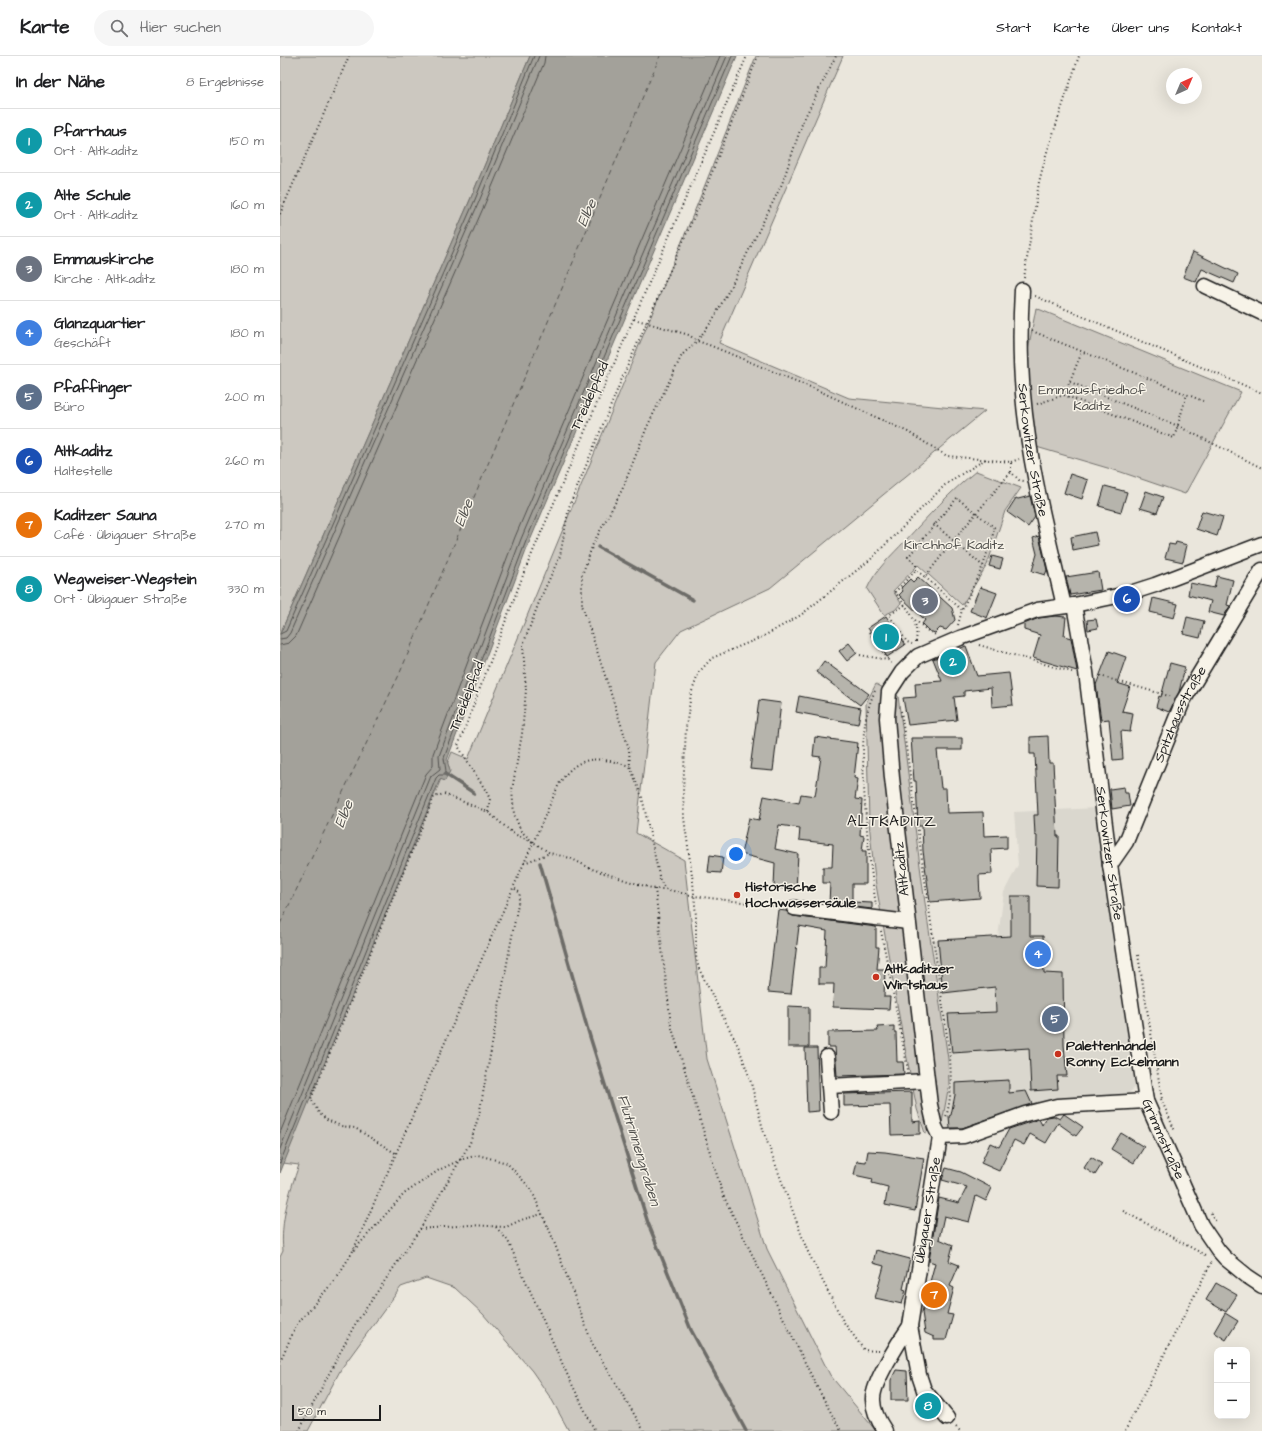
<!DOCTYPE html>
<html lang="de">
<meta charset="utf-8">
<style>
:root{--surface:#fff;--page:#f6f6f6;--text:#202124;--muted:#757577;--line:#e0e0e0;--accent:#c8321e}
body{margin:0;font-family:"Architects Daughter",sans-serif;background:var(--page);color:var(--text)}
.controls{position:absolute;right:12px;bottom:12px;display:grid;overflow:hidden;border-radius:8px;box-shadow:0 4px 16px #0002}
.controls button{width:36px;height:36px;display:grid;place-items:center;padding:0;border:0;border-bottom:1px solid var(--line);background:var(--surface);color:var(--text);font:20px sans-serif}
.compass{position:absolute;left:886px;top:12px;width:36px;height:36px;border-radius:50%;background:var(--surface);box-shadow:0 4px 16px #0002;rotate:44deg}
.scale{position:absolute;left:12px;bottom:10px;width:89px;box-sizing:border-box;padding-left:4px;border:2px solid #1c1c1c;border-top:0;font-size:11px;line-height:14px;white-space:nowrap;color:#1c1c1c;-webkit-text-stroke:3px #f7f3e8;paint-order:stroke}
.you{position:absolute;left:456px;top:798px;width:14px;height:14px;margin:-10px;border:3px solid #fff;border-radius:50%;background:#1a73e8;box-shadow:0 0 0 6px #1a73e833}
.badge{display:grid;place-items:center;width:26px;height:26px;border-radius:50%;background:var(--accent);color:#fff;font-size:13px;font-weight:700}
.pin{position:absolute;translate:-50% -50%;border:2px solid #fff;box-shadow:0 1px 4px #0006}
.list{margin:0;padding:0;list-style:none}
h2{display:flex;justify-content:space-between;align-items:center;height:52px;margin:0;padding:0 16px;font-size:17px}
h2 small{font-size:13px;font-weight:400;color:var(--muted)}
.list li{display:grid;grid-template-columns:26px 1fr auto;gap:12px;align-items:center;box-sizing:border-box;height:64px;padding:0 16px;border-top:1px solid var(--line)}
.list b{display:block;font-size:15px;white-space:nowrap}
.list p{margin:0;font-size:13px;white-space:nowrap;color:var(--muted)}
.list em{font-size:13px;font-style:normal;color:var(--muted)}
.icon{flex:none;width:22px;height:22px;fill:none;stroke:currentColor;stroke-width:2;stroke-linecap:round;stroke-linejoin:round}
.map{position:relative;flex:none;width:982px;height:1375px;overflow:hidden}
header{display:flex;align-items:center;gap:24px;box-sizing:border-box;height:56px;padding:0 20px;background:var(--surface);border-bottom:1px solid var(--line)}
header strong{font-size:19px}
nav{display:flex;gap:22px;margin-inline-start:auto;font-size:14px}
.search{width:280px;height:36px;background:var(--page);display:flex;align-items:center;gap:10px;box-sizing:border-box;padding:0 14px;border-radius:22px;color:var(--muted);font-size:15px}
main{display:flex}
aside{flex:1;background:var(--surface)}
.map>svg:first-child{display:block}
</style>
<header>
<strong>Karte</strong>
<div class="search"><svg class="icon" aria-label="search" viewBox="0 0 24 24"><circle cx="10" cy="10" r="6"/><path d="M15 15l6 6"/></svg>Hier suchen</div>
<nav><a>Start</a><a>Karte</a><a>Über uns</a><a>Kontakt</a></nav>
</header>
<main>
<aside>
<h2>In der Nähe<small>8 Ergebnisse</small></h2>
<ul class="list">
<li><span class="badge" style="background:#0f9aa8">1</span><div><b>Pfarrhaus</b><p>Ort · Altkaditz</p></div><em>150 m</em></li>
<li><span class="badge" style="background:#0f9aa8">2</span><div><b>Alte Schule</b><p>Ort · Altkaditz</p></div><em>160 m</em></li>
<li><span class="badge" style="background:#6b7280">3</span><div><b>Emmauskirche</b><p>Kirche · Altkaditz</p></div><em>180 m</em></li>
<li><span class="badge" style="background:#3f7fe0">4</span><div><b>Glanzquartier</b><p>Geschäft</p></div><em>180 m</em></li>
<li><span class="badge" style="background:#5c6f8a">5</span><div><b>Pfaffinger</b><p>Büro</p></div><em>200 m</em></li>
<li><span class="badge" style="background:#1a4fb4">6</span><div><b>Altkaditz</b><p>Haltestelle</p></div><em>260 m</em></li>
<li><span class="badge" style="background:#e8710a">7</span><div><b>Kaditzer Sauna</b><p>Café · Übigauer Straße</p></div><em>270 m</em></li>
<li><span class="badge" style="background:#0f9aa8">8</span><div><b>Wegweiser-Wegstein</b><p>Ort · Übigauer Straße</p></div><em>330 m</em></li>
</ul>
</aside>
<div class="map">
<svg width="982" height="1375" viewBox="0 0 982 1375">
<rect width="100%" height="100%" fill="#eae6dc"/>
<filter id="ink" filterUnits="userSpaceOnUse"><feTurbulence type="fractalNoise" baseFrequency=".025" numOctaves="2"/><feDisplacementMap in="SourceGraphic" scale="8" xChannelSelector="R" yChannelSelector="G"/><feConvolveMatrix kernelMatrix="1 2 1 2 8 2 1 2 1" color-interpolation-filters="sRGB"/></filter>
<g filter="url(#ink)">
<!-- built -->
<polygon fill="#dad7ce" points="817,752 855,1031 849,1037 779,1045 700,1072 669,1074 662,1067 669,1028 668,1003 652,885 718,881 724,836 738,809 734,756"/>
<!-- green -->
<g fill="#ccc8c0" stroke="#74726e">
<polygon points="0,0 250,0 190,144 0,578"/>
<path d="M476,0H563L439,287L569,342L705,355L490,532L401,574L376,606L356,777L404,804L427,1003L487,1193L550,1319L596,1375H289L272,1344L252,1315L203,1258L175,1232L146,1222L121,1231L61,1313L28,1375H0V1201L3,1195C0,1166 9,1137 19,1109L3,1107L172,696L188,703L417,149Z"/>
<polygon points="756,252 961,336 905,438 841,416 753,390 747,300"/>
<path d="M696,415L741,432L725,455L707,509L682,549L638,509L613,535L621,547L615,554L604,559L587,533C595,514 612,499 625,485C648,460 670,436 696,415Z"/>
<polygon points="596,628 618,640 643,833 668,1003 669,1028 662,1067 645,1077 637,1053 623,982 595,823 589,766 586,647"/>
</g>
<!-- water -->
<polygon fill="#a3a19a" stroke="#6d6c68" points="250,0 457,0 249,487 167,704 170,715 165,725 160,723 0,1117 0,578 190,144"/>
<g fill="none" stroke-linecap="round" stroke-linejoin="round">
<!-- shore -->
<g stroke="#52514e" stroke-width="1">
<polyline points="0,578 6,575 194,146 254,0"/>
<polyline points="0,583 6,582 10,577 198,148 259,0"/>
<polyline points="0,589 9,587 16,580 204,150 264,7 265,0"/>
<polyline points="0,1077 146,718 153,710 153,698 235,481 440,0"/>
<polyline points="0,1093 151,720 160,713 159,700 241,483 447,0"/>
<polyline points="0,1107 156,722 159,719 164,719 166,715 164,702 246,485 452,0"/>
</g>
<!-- stream -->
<g stroke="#6d6c68" stroke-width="3.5">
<polyline points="318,491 413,544"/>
<polyline points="165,718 194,737"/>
<polyline points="260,807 307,971 368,1167 411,1274 466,1375"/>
</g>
<!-- ferry -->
<polyline stroke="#52514e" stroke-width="1" stroke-dasharray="5 4" stroke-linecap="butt" points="0,868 119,619 380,0"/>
</g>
<!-- building -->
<g fill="#b6b4ac" stroke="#1c1c1c">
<polygon points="913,196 958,218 954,227 922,213 916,226 903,221"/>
<polygon points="790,418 808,424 802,443 784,437"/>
<polygon points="825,430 847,436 841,456 819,450"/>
<polygon points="866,435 883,441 877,457 860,452"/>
<polygon points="750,440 755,461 748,471 727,456 736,442 738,443"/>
<polygon points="922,455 943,461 937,480 916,473"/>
<polygon points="815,476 818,489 793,494 791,481"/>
<polygon points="759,480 767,514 765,519 752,515 757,498 753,482"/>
<polygon points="896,486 907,489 903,506 885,502 889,488 895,489"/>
<polygon points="712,500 723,503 720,513 709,510"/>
<polygon points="818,516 821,534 790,539 786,521"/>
<polygon points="937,520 953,524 947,549 950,550 944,560 928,556 931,545 908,539 910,527 934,532"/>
<polygon points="638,521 672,552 675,564 666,574 660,572 655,577 649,575 642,568 645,564 619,539 623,535 621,532 630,523 633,526"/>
<polygon points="700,531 717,537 707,562 690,555"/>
<polygon points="873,542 898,548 894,562 870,556"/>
<polygon points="606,560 625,589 607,601 588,572"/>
<polygon points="775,560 786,561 784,580 791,582 797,615 753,602 760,579 744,574 744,568 759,562"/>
<polygon points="907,561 924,565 920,582 903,578"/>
<polygon points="816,563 818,572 808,574 807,564"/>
<polygon points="569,587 577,597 567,605 559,595"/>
<polygon points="686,590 697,620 729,617 733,649 712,651 711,632 684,635 684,640 674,641 677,664 628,669 623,642 636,641 635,627 662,625 653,603"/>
<polygon points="829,595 846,601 837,627 850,631 842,655 853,657 850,676 841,675 843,703 833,704 829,663 821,664 816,629"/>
<polygon points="544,605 589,638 580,649 536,616"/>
<polygon points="890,607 905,611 899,636 889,656 876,651 879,640 881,641"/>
<polygon points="519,640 581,652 578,668 516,656"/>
<polygon points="479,644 501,647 493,715 470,713"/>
<polygon points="768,680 769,707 773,707 777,780 779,780 778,831 756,830 757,780 755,779 754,759 758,759 755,698 750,698 750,681"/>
<polygon points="535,681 578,687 574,722 578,723 575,743 582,744 580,779 584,780 582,795 586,795 586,828 572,828 572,846 592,847 592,853 549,848 550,827 543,827 543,811 552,811 553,788 519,784 520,772 499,769 495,793 518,798 516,834 494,831 495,807 461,798 469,762 479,764 484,740 519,747 521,738 535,740 541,701 533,700"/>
<polygon points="631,682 682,682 682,694 657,694 661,732 666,732 667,757 703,756 704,780 727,779 727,792 711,793 712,818 699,819 700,842 650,846 643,795 642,770 638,770 636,725 634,725"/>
<polygon points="844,731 845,737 848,737 850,750 832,753 830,733"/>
<polygon points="430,799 443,801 441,817 428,816"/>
<polygon points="731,840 750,840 750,880 763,880 764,917 783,918 784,989 787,1020 777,1020 778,1033 751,1035 749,992 672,997 668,958 716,956 715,931 663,937 658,884 731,880"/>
<polygon points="498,854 506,855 513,860 596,871 596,891 599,891 597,913 605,913 604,941 610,941 609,953 553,951 554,928 539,928 539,912 545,912 547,875 519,870 511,938 488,936"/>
<polygon points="508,950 529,951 529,991 508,991"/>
<polygon points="614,970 614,976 616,976 617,1006 623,1006 624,1018 557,1020 555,991 548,991 548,976 598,975 597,971"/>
<polygon points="525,992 537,992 539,1055 527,1056"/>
<polygon points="729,1024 729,1037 746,1035 752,1048 682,1072 670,1072 669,1060 671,1059 675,1039 675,1027"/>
<polygon points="632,1036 632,1066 640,1065 640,1078 611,1079 610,1049 564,1050 564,1038"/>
<polygon points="784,1058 803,1071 796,1080 778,1067 766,1087 750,1078 744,1089 734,1084 719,1115 701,1107 710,1087 719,1091 729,1073 759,1063 762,1069 767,1061 774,1060 780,1063"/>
<polygon points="841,1077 864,1091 854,1107 831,1093"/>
<polygon points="588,1095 605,1096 644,1102 635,1155 605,1149 608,1131 592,1127 593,1123 574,1119 577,1105 586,1106"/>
<polygon points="811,1101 822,1108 815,1119 804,1112"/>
<polygon points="666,1112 681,1116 712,1132 706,1145 696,1140 689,1166 664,1160 659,1183 673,1189 669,1205 679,1209 670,1230 674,1232 667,1258 673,1259 666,1284 654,1284 654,1281 645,1277 642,1256 655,1207 649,1205 659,1142 679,1147 687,1131 662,1124"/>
<polygon points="596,1194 630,1203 623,1233 626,1234 622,1248 595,1242 604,1210 593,1207"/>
<polygon points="936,1227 957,1239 946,1256 926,1244"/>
<polygon points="945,1257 958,1265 946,1284 934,1276"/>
<polygon points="616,1314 627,1315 628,1344 611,1344 611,1324"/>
</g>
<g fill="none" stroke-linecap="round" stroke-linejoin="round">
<defs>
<g id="minor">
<polyline points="925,230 982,257"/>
<path id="s1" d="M742,234C740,269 740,304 743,338C749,410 768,480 784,550"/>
<path id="s2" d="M794,549L806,616L830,809L866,1045L921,1169L938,1194L945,1202L967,1220L982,1230"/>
<path id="s3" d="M830,809L846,786L903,645L982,514"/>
<polyline points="514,852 628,866"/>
<polyline points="547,1001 549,1030 647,1025"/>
<polyline points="549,1030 551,1056"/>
<polyline points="660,1081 655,1071 650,1049 612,722 607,662 609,636 622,616 638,600 680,582 757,554 794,549 847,538 875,529 982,488"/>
<polyline points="660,1081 630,1270 639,1319 644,1334 667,1362"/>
<polyline points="660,1081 684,1080 745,1058 777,1050 866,1045"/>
<path d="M605,1375C599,1366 593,1355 593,1344C592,1327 620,1284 630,1270"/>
</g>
</defs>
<!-- minor casing -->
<use href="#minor" stroke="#1c1c1c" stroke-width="17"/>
<!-- path -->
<g stroke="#1c1c1c" stroke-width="2" stroke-dasharray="1 3" stroke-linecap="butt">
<polyline points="0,158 69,0"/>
<polyline points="744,222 759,126 766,99 799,0"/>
<polyline points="755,240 982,337"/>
<polyline points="354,263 409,279 417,285 432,265 449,234 502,128 523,65 556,0"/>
<polyline points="752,275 923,345"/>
<polyline points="790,326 898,370 982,412"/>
<polyline points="784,339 894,382 907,338"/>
<polyline points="757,348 784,339 802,296"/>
<polyline points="731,406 739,403"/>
<polyline points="654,468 703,510"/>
<polyline points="636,514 636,509 628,501 677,442 715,472 703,510 682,554"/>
<polyline points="645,521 682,554 678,569"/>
<polyline points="625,549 609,559 627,586 632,588"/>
<polyline points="635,564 649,576 656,579"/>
<polyline points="589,576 608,603"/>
<path d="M636,586C639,563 628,554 615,536L636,514L645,521L673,485L731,416"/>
<polyline points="699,589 792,616"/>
<polyline points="580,599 608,604 613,608"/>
<polyline points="820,620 892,641"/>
<path d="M595,635C580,666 583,698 584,731C586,771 590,810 596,849"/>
<path d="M621,655L670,1001C671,1022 672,1041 666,1061"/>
<polyline points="208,756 210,743 206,735 178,690 245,514 467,0"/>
<polyline points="253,786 241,775 234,758 232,734 242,678 246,634 243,589 261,541 280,500 289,451 343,320 417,154 478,0"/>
<polyline points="244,807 270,797"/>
<polyline points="375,833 391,969 443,1139 536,1329 561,1375"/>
<polyline points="501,851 414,840 385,833 380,824 362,741 350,710 349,693 302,549 302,519 313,488 342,434 367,371 402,299 417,285 429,289 535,333 628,376 667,400 731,406 731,416 739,424 744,425"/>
<polyline points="601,875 628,1014"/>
<polyline points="858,899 882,1043"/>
<polyline points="881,1043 895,1075"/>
<polyline points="115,1097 75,1072 61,1070 47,1064 39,1057 31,1043 154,741 164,738 208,756 234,778 253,786 270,797 290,802 312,813 348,825 375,833 385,833"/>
<polyline points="843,1155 925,1199"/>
<polyline points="931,1157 936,1166"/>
<polyline points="216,1171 228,1185 287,1318 315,1375"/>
<polyline points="140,1173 190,1169 226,1171 241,1164 262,1158"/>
<polyline points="74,1194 124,1138 159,1114 180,1104 198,1099 227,1107 251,1133 271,1178 312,1287 364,1375"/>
<polyline points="599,1295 584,1294 563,1265 527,1194 484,1077 470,1023 459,992 419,913 416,900 416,860 413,826 404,762 403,736 406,671 411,638 419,616 432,602 482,581 521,559 591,503 665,429 675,422 706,403"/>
<path d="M0,1305L17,1268L55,1224L72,1197L279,728C298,697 319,701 350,710"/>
<polyline points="676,1371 680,1375"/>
<polyline points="19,1375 74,1270 140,1173 190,1087 199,1059 240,837 233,831"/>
<polyline points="845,1375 932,1205"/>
</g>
<!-- minor -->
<use href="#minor" stroke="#f7f3e8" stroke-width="14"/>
</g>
</g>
<!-- markers -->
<g fill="#c8321e" stroke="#f7f3e8" stroke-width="1.5">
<circle cx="457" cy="839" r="4"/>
<circle cx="596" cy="921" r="4"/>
<circle cx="778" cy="998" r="4"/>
</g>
<g text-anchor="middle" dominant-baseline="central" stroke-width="3" stroke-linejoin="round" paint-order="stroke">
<!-- park labels -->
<g font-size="14" fill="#51504d" stroke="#f7f3e8">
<text x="812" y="334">Emmausfriedhof<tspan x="812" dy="16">Kaditz</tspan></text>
<text x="674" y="489">Kirchhof Kaditz</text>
</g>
<!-- street labels -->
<g font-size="14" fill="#1c1c1c" stroke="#f7f3e8">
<text transform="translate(310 340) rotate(-66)">Treidelpfad</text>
<text stroke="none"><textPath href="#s1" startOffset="161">Serkowitzer Straße</textPath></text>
<text transform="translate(187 640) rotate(-69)">Treidelpfad</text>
<text stroke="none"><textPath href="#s3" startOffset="167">Spitzhausstraße</textPath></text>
<text stroke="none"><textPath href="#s2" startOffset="251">Serkowitzer Straße</textPath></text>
<text transform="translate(622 813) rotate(-96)">Altkaditz</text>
<text stroke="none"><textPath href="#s2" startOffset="543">Grimmstraße</textPath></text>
<text transform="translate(648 1154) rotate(-81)">Übigauer Straße</text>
</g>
<!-- poi labels -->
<g font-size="14" font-weight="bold" fill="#1c1c1c" stroke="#f7f3e8" text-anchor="start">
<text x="465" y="831">Historische<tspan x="465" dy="16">Hochwassersäule</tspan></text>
<text x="604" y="913">Altkaditzer<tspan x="604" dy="16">Wirtshaus</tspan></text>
<text x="786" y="990">Palettenhandel<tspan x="786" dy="16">Ronny Eckelmann</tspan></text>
</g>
<!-- water labels -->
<g font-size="15" font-style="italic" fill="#52514e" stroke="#f7f3e8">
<text transform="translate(307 157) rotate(-66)">Elbe</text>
<text transform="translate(184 457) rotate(-68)">Elbe</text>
<text transform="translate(64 758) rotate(-68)">Elbe</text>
<text transform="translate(359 1094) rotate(73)">Flutrinnengraben</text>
</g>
<!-- neighbourhood labels -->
<g font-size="15" letter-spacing="1" fill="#1c1c1c" stroke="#f7f3e8">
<text x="612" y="765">ALTKADITZ</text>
</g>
</g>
</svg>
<div class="controls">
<button>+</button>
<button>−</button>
</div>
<svg class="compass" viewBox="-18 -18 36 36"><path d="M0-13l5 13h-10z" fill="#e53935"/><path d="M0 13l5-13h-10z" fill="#757577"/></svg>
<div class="scale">50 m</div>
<div class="you"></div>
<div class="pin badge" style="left:606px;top:581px;background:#0f9aa8">1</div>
<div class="pin badge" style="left:673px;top:606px;background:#0f9aa8">2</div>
<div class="pin badge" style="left:645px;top:545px;background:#6b7280">3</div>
<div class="pin badge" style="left:758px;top:898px;background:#3f7fe0">4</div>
<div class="pin badge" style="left:775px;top:963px;background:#5c6f8a">5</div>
<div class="pin badge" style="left:847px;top:543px;background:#1a4fb4">6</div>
<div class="pin badge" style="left:654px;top:1239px;background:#e8710a">7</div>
<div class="pin badge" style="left:648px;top:1350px;background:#0f9aa8">8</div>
</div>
</main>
